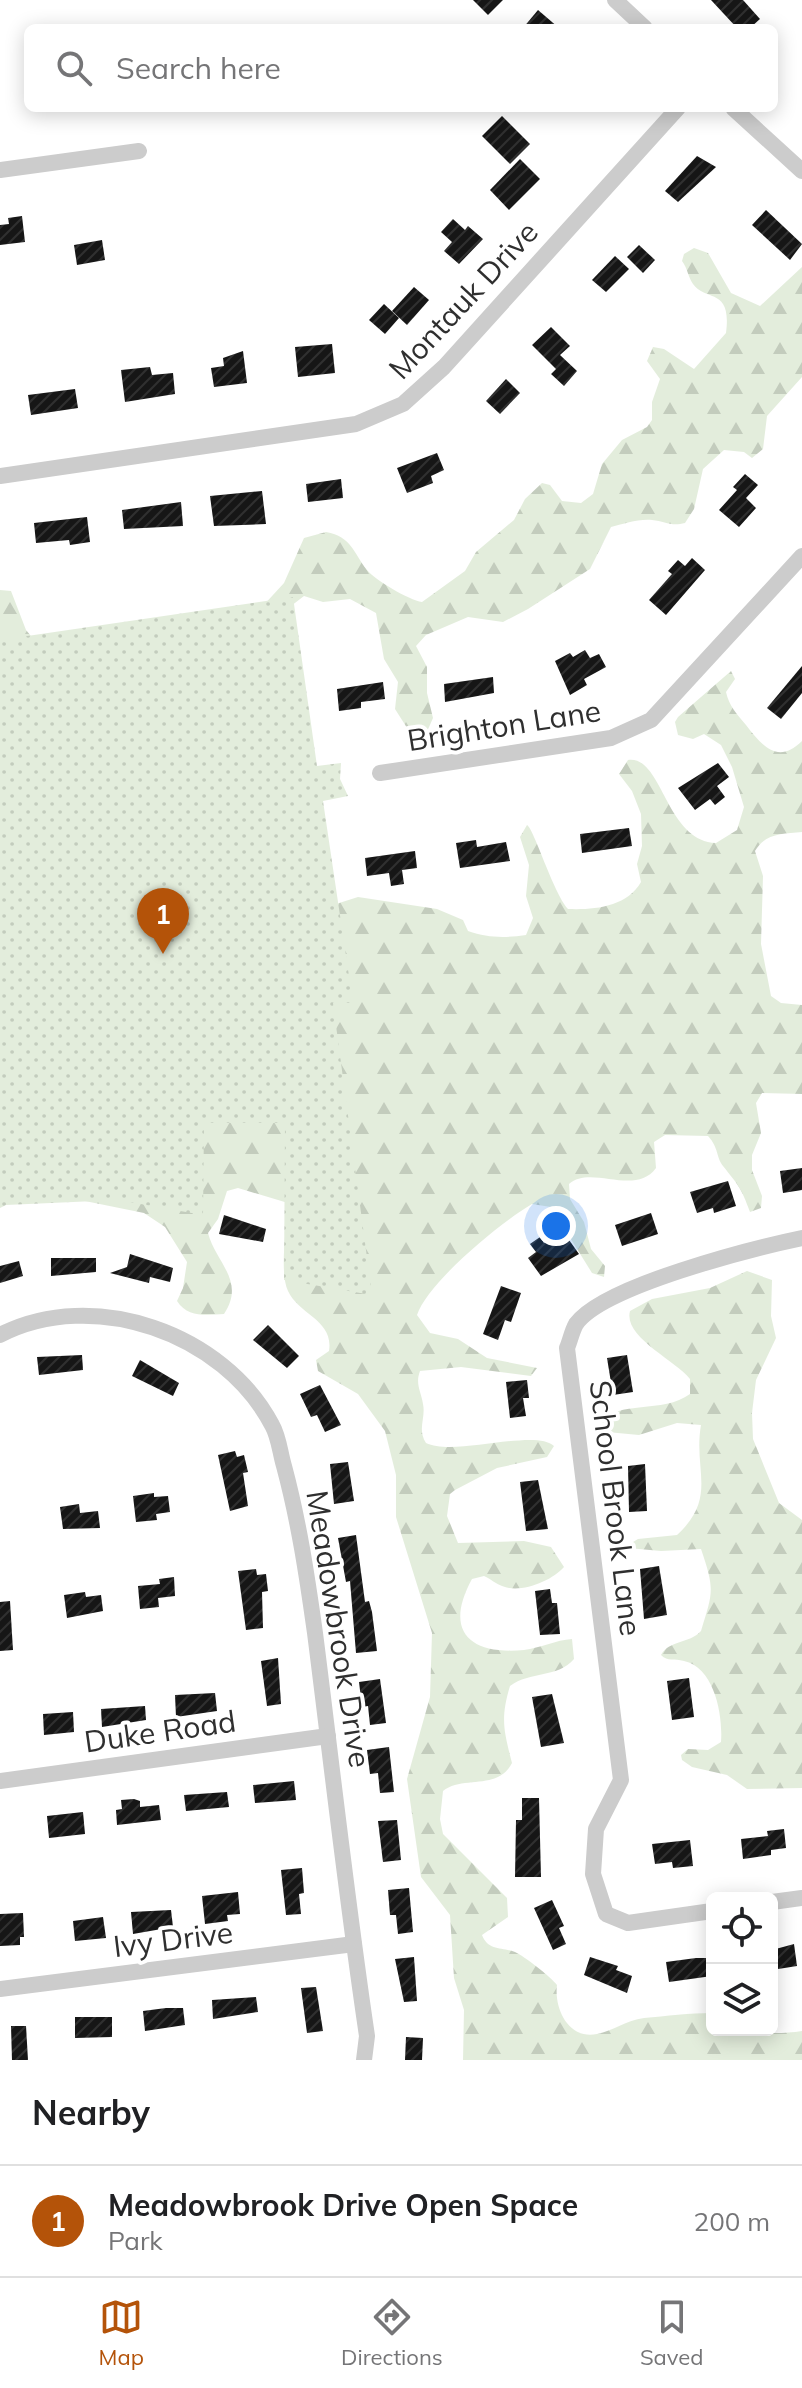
<!DOCTYPE html>
<style>
:root{--surface:#fff;--page:#f2f2f2;--text:#202124;--muted:#757577;--line:#e0e0e0;--accent:#b45309}
body{margin:0;font-family:Mulish,sans-serif;background:var(--page);color:var(--text)}
.controls{position:absolute;right:24px;bottom:24px;display:grid;overflow:hidden;border-radius:12px;box-shadow:0 4px 20px #0003}
.controls button{width:72px;height:72px;display:grid;place-items:center;padding:0;border:0;border-bottom:2px solid var(--line);background:var(--surface);color:var(--text);font:40px sans-serif}
.you{position:absolute;left:556px;top:1226px;width:28px;height:28px;margin:-20px;border:6px solid #fff;border-radius:50%;background:#1a73e8;box-shadow:0 0 0 12px #1a73e833}
.badge{display:grid;place-items:center;width:52px;height:52px;border-radius:50%;background:var(--accent);color:#fff;font-size:26px;font-weight:700}
.pin{position:absolute;translate:-50% -66px;filter:drop-shadow(0 2px 4px #0008)}
.pin::after{content:'';position:absolute;top:42px;width:28px;height:24px;background:inherit;clip-path:polygon(0 0,100% 0,50% 100%)}
.list{margin:0;padding:0;list-style:none}
h2{display:flex;justify-content:space-between;align-items:center;height:104px;margin:0;padding:0 32px;font-size:34px}
h2 small{font-size:26px;font-weight:400;color:var(--muted)}
.list li{display:grid;grid-template-columns:52px 1fr auto;gap:24px;align-items:center;box-sizing:border-box;height:112px;padding:0 32px;border-top:2px solid var(--line)}
.list b{display:block;font-size:30px;white-space:nowrap}
.list p{margin:0;font-size:26px;white-space:nowrap;color:var(--muted)}
.list em{font-size:26px;font-style:normal;color:var(--muted)}
.icon{flex:none;width:44px;height:44px;fill:none;stroke:currentColor;stroke-width:2;stroke-linecap:round;stroke-linejoin:round}
.map{position:relative;flex:none;width:802px;height:2060px;overflow:hidden}
.search{position:absolute;background:var(--surface);box-shadow:0 4px 20px #0003;left:24px;right:24px;top:24px;height:88px;display:flex;align-items:center;gap:20px;box-sizing:border-box;padding:0 28px;border-radius:12px;color:var(--muted);font-size:30px}
.sheet{height:216px;background:var(--surface)}
nav{display:flex;justify-content:space-around;align-items:center;box-sizing:border-box;height:112px;border-top:2px solid var(--line);background:var(--surface);font-size:22px;color:var(--muted)}
nav a{display:grid;justify-items:center;gap:4px}
nav .on{color:var(--accent)}
.map>svg:first-child{display:block}
</style>
<div class="map">
<svg width="802" height="2060" viewBox="0 0 802 2060">
<defs>
<pattern id="forest-firs" width="22" height="20" patternUnits="userSpaceOnUse" patternTransform="scale(2)"><rect width="22" height="20" fill="#e3eddc"/><path d="M5 1l3.5 6h-7zM16 11l3.5 6h-7z" fill="#c3ccbd"/></pattern>
<pattern id="park-dots" width="8" height="8" patternUnits="userSpaceOnUse" patternTransform="scale(2)"><rect width="8" height="8" fill="#e3eddc"/><path d="M2 2h.1M6 6h.1" fill="none" stroke="#c3ccbd" stroke-width="1.8" stroke-linecap="round"/></pattern>
<pattern id="building-hatch" width="6" height="6" patternUnits="userSpaceOnUse" patternTransform="scale(2)"><rect width="6" height="6" fill="#161616"/><path d="M-1 1l2-2M0 6l6-6M5 7l2-2" fill="none" stroke="#303030"/></pattern>
</defs>
<rect width="100%" height="100%" fill="#fff"/>
<!-- forest -->
<g fill="url(#forest-firs)">
<path d="M694,248L708,253L731,293L760,306L802,267V377L767,416L763,449L752,458L744,452L724,450L703,469L694,509L685,523C671,527 665,521 652,520C636,519 625,524 611,527L590,569L528,609L503,622L468,617L426,635L416,646L427,667V693L433,718L426,734L409,731L395,709L398,682L384,659L376,613L350,599L323,602L304,596L291,606L336,904L358,897L437,909L463,920L468,931C488,938 505,938 526,935L533,918L526,896L529,865L520,837L527,825C534,829 553,892 568,909C594,910 627,907 641,882L637,864L642,846L641,814L632,791L619,774L628,760C663,755 665,841 716,843L737,830L744,807L732,767L721,745L704,734L693,739L678,735L675,722L678,717L731,671L735,679L726,692C729,706 737,714 746,725C762,746 778,765 802,741V832C783,834 765,833 755,851L763,876L761,944L771,996L781,1003L802,1005V1094L762,1093L756,1103L761,1133L752,1155V1170L762,1196L761,1208L750,1212C741,1187 738,1185 723,1166C716,1157 719,1148 708,1136L665,1135L654,1142L656,1168C635,1197 591,1164 569,1184L570,1199L584,1222L591,1249L605,1266L604,1277L592,1273L551,1207L532,1204C501,1222 428,1282 417,1315L430,1333L458,1339L487,1358L537,1368L531,1376L461,1367L420,1371C415,1384 421,1391 423,1404C426,1418 417,1429 426,1443C455,1457 535,1428 554,1446L547,1457L497,1468L455,1490L450,1494L447,1516L458,1543L524,1541L551,1547L564,1567C552,1581 520,1594 502,1586C496,1584 491,1579 484,1576L472,1579C444,1630 468,1655 524,1650C540,1648 556,1640 572,1639L574,1659C558,1678 530,1671 510,1686C500,1719 504,1731 512,1763C498,1791 463,1775 443,1791L440,1819L443,1834L507,1898L508,1917L482,1935C488,1951 502,1947 515,1952C524,1956 551,1977 557,1985C554,2008 568,2040 597,2034C613,2031 626,2020 644,2018C666,2016 690,2013 712,2013V2030C743,2030 771,2036 802,2031V2060H463L464,2010L454,1978L450,1915L421,1877L407,1779L430,1697L432,1633L396,1517V1475L385,1431L358,1394L318,1371L316,1360L329,1351C334,1320 299,1315 288,1291C279,1272 287,1226 288,1203L238,1188L227,1191L218,1219L208,1233C216,1263 246,1281 224,1314C206,1315 188,1318 177,1301L183,1288L187,1262L165,1227L144,1213L75,1199L0,1196V590L11,591L26,630L36,642L261,608L284,583L304,538L326,532C352,537 353,552 367,570C375,580 409,600 422,602L465,571L476,552L514,520L525,499L542,483L550,485L562,501L581,503L593,494L602,464L622,440L647,427L652,420V402L660,379L647,361L653,347L664,349L694,369L726,333C732,287 706,302 693,284C688,277 688,269 682,261L684,254Z"/>
<path d="M747,1271L772,1280L771,1316L776,1338L756,1380L752,1413L753,1439L779,1503L802,1520V1788L747,1789L727,1775L692,1767L682,1760L681,1755L688,1749L708,1750L721,1742C723,1716 715,1668 684,1661C674,1658 668,1662 661,1655C669,1640 689,1644 701,1631C713,1592 715,1590 701,1549L661,1551L628,1548V1545L638,1539L677,1535C718,1497 693,1470 701,1425L677,1423L639,1435L607,1432L601,1422C617,1400 663,1414 690,1394V1379C675,1360 623,1337 630,1311L652,1299L710,1288Z"/>
</g>
<!-- park -->
<polygon fill="url(#park-dots)" points="293,597 317,766 341,763 340,779 348,796 323,801 353,1003 333,1003 372,1295 284,1280 285,1123 204,1123 203,1215 118,1200 6,1205 0,1208 0,640"/>
<!-- building -->
<g fill="url(#building-hatch)">
<polygon points="473,0 503,0 488,15"/>
<polygon points="711,0 743,0 760,19 750,28 737,28"/>
<polygon points="538,10 559,28 523,28"/>
<polygon points="502,116 530,144 510,164 482,136"/>
<polygon points="697,156 716,167 678,202 665,191"/>
<polygon points="520,159 540,179 509,210 490,190"/>
<polygon points="766,210 802,244 790,260 752,225"/>
<polygon points="22,216 25,242 0,245 0,225 9,224 8,218"/>
<polygon points="453,219 465,230 468,226 483,239 459,264 444,251 452,242 441,232"/>
<polygon points="102,240 105,260 77,265 74,245"/>
<polygon points="639,245 655,260 643,273 627,257"/>
<polygon points="615,256 629,269 606,292 592,280"/>
<polygon points="414,287 429,300 407,325 392,311"/>
<polygon points="384,304 399,318 385,334 369,320"/>
<polygon points="551,327 570,346 560,355 577,371 564,386 551,374 556,369 532,345"/>
<polygon points="332,344 335,373 298,377 295,347"/>
<polygon points="243,351 247,383 214,387 211,368 224,366 223,358"/>
<polygon points="150,367 152,375 173,373 175,394 125,402 121,370"/>
<polygon points="506,379 520,393 500,414 486,401"/>
<polygon points="75,389 78,408 31,415 28,395"/>
<polygon points="437,453 444,470 431,476 433,483 407,493 397,468"/>
<polygon points="745,474 758,485 746,498 756,508 739,527 719,510 737,490 733,487"/>
<polygon points="341,479 343,498 308,502 306,484"/>
<polygon points="262,491 266,524 214,526 210,496"/>
<polygon points="181,502 183,526 124,529 122,510"/>
<polygon points="87,517 90,542 70,545 69,540 36,543 34,523"/>
<polygon points="692,558 705,570 666,615 649,600 672,574 668,571 678,560 685,566"/>
<polygon points="585,650 590,658 599,654 606,667 584,679 587,685 570,695 555,661 570,653 573,657"/>
<polygon points="802,666 802,693 781,719 767,708"/>
<polygon points="493,677 494,693 445,702 444,684"/>
<polygon points="383,682 385,699 361,702 361,708 339,711 337,689"/>
<polygon points="718,763 729,777 717,786 725,797 715,805 710,799 695,810 678,788"/>
<polygon points="629,828 632,846 582,853 580,834"/>
<polygon points="476,840 477,847 506,842 510,861 460,868 456,843"/>
<polygon points="415,851 417,868 402,870 404,884 391,886 389,873 367,876 365,858"/>
<polygon points="802,1168 802,1190 783,1193 780,1171"/>
<polygon points="728,1181 736,1206 714,1213 713,1208 697,1213 690,1192"/>
<polygon points="651,1213 658,1234 622,1246 615,1225"/>
<polygon points="224,1215 266,1229 263,1242 219,1234"/>
<polygon points="562,1230 579,1254 541,1276 528,1258 536,1252 530,1244 540,1237 544,1243"/>
<polygon points="130,1254 173,1268 170,1282 150,1277 149,1283 110,1273 127,1267"/>
<polygon points="51,1258 96,1258 96,1272 51,1276"/>
<polygon points="19,1261 23,1276 0,1283 0,1266"/>
<polygon points="501,1286 521,1293 511,1322 505,1320 498,1340 483,1334"/>
<polygon points="268,1325 299,1356 287,1368 253,1340"/>
<polygon points="82,1355 83,1370 39,1375 37,1357"/>
<polygon points="627,1355 633,1392 613,1395 607,1358"/>
<polygon points="140,1360 179,1383 173,1396 132,1376"/>
<polygon points="527,1380 529,1398 523,1398 526,1416 510,1418 506,1382"/>
<polygon points="320,1385 341,1425 325,1432 317,1415 311,1417 300,1394"/>
<polygon points="235,1451 237,1457 244,1455 248,1472 243,1473 248,1506 230,1511 218,1455"/>
<polygon points="348,1462 354,1501 334,1504 330,1464"/>
<polygon points="645,1464 647,1511 629,1512 628,1466"/>
<polygon points="538,1480 548,1529 526,1531 520,1482"/>
<polygon points="154,1493 154,1497 168,1496 170,1512 156,1514 157,1520 136,1522 133,1496"/>
<polygon points="79,1504 80,1513 98,1511 100,1528 63,1529 60,1507"/>
<polygon points="356,1535 365,1602 369,1601 372,1612 377,1651 356,1653 350,1581 346,1582 338,1538"/>
<polygon points="659,1566 667,1615 644,1619 640,1569"/>
<polygon points="256,1569 257,1575 266,1574 268,1591 262,1592 263,1628 246,1630 238,1571"/>
<polygon points="174,1577 175,1596 158,1598 159,1607 140,1609 138,1586 160,1584 159,1579"/>
<polygon points="550,1589 552,1603 557,1603 560,1634 540,1635 535,1591"/>
<polygon points="85,1592 86,1597 101,1595 103,1611 67,1618 64,1595"/>
<polygon points="10,1601 13,1650 0,1651 0,1602"/>
<polygon points="278,1658 281,1704 267,1706 261,1661"/>
<polygon points="689,1678 694,1717 672,1720 667,1681"/>
<polygon points="380,1679 386,1723 370,1725 368,1706 362,1707 359,1682"/>
<polygon points="215,1693 217,1711 176,1717 175,1695"/>
<polygon points="552,1694 564,1743 541,1747 532,1697"/>
<polygon points="145,1706 146,1720 102,1727 101,1709"/>
<polygon points="73,1712 74,1732 44,1735 43,1714"/>
<polygon points="389,1747 394,1792 380,1793 378,1773 370,1774 367,1750"/>
<polygon points="294,1781 296,1800 255,1803 253,1785"/>
<polygon points="227,1792 229,1807 186,1811 184,1795"/>
<polygon points="522,1798 539,1798 541,1877 515,1877 516,1820 522,1820"/>
<polygon points="134,1799 140,1801 140,1807 159,1805 161,1820 117,1825 116,1810 122,1809 121,1800"/>
<polygon points="83,1812 85,1834 49,1838 47,1816"/>
<polygon points="397,1820 401,1860 383,1862 378,1821"/>
<polygon points="784,1829 786,1848 771,1850 771,1855 743,1859 741,1839 768,1836 767,1831"/>
<polygon points="690,1840 693,1866 673,1868 672,1862 655,1864 652,1844"/>
<polygon points="302,1868 304,1893 299,1894 301,1914 286,1915 281,1870"/>
<polygon points="409,1888 413,1932 398,1934 396,1915 390,1915 388,1890"/>
<polygon points="238,1892 240,1914 227,1915 228,1921 205,1924 202,1896"/>
<polygon points="552,1900 564,1926 559,1928 566,1944 553,1950 534,1908"/>
<polygon points="171,1910 173,1927 133,1934 131,1912"/>
<polygon points="23,1913 24,1937 20,1937 20,1945 0,1946 0,1914"/>
<polygon points="103,1917 106,1938 75,1941 73,1921"/>
<polygon points="794,1944 797,1966 772,1970 772,1950"/>
<polygon points="414,1957 417,2001 404,2002 395,1959"/>
<polygon points="590,1957 618,1966 616,1970 632,1976 627,1993 584,1975"/>
<polygon points="696,1958 712,1958 712,1976 669,1982 666,1962"/>
<polygon points="316,1987 323,2031 307,2033 301,1988"/>
<polygon points="256,1997 258,2012 213,2019 212,2000"/>
<polygon points="166,2008 183,2008 185,2025 145,2031 143,2011"/>
<polygon points="75,2017 112,2017 112,2037 75,2038"/>
<polygon points="11,2026 26,2026 28,2060 12,2060"/>
<polygon points="406,2037 423,2038 422,2060 405,2060"/>
</g>
<g fill="none" stroke-linecap="round" stroke-linejoin="round">
<!-- minor -->
<g stroke="#ccc" stroke-width="16">
<polyline points="615,0 645,28"/>
<polyline points="733,108 802,171"/>
<polyline points="0,170 139,151"/>
<polyline points="0,476 356,424 403,404 444,367 678,108"/>
<polyline points="380,773 611,738 651,720 802,556"/>
<path d="M0,1335C93,1287 224,1333 272,1425C279,1437 280,1453 284,1466C299,1522 307,1576 315,1633C332,1767 347,1902 367,2036L364,2060"/>
<polyline points="0,1781 328,1736"/>
<polyline points="772,1902 802,1898"/>
<path d="M712,1911L628,1923L606,1914L593,1874L596,1829L621,1780L567,1348C570,1341 572,1331 576,1324C603,1286 754,1248 802,1238"/>
<polyline points="0,1989 354,1944"/>
</g>
</g>
<g text-anchor="middle" dominant-baseline="central" stroke-width="8" stroke-linejoin="round" paint-order="stroke">
<!-- street labels -->
<g font-size="30" fill="#2f2f2f" stroke="#fff">
<text transform="translate(463 300) rotate(-47)">Montauk Drive</text>
<text transform="translate(504 725) rotate(-9)">Brighton Lane</text>
<text transform="translate(616 1508) rotate(83)">School Brook Lane</text>
<text transform="translate(339 1629) rotate(81)">Meadowbrook Drive</text>
<text transform="translate(160 1731) rotate(-8)">Duke Road</text>
<text transform="translate(173 1939) rotate(-7)">Ivy Drive</text>
</g>
</g>
</svg>
<div class="controls">
<button><svg class="icon" aria-label="locate" viewBox="0 0 24 24"><circle cx="12" cy="12" r="6"/><path d="M12 2v4M12 18v4M2 12h4M18 12h4"/></svg></button>
<button><svg class="icon" aria-label="layers" viewBox="0 0 24 24"><path d="M12 4l9 5-9 5-9-5zM3 14l9 5 9-5"/></svg></button>
</div>
<div class="you"></div>
<div class="pin badge" style="left:163px;top:954px">1</div>
<div class="search"><svg class="icon" aria-label="search" viewBox="0 0 24 24"><circle cx="10" cy="10" r="6"/><path d="M15 15l6 6"/></svg>Search here</div>
</div>
<section class="sheet">
<h2>Nearby<small></small></h2>
<ul class="list">
<li><span class="badge">1</span><div><b>Meadowbrook Drive Open Space</b><p>Park</p></div><em>200 m</em></li>
</ul>
</section>
<nav>
<a class="on"><svg class="icon" aria-label="map" viewBox="0 0 24 24"><path d="M3 6l6-2 6 2 6-2v14l-6 2-6-2-6 2zM9 4v14M15 6v14"/></svg>Map</a>
<a><svg class="icon" aria-label="directions" viewBox="0 0 24 24"><path d="M12 3l9 9-9 9-9-9zM9 14v-3h6M13 9l2 2-2 2"/></svg>Directions</a>
<a><svg class="icon" aria-label="saved" viewBox="0 0 24 24"><path d="M7 4h10v16l-5-4-5 4z"/></svg>Saved</a>
</nav>
